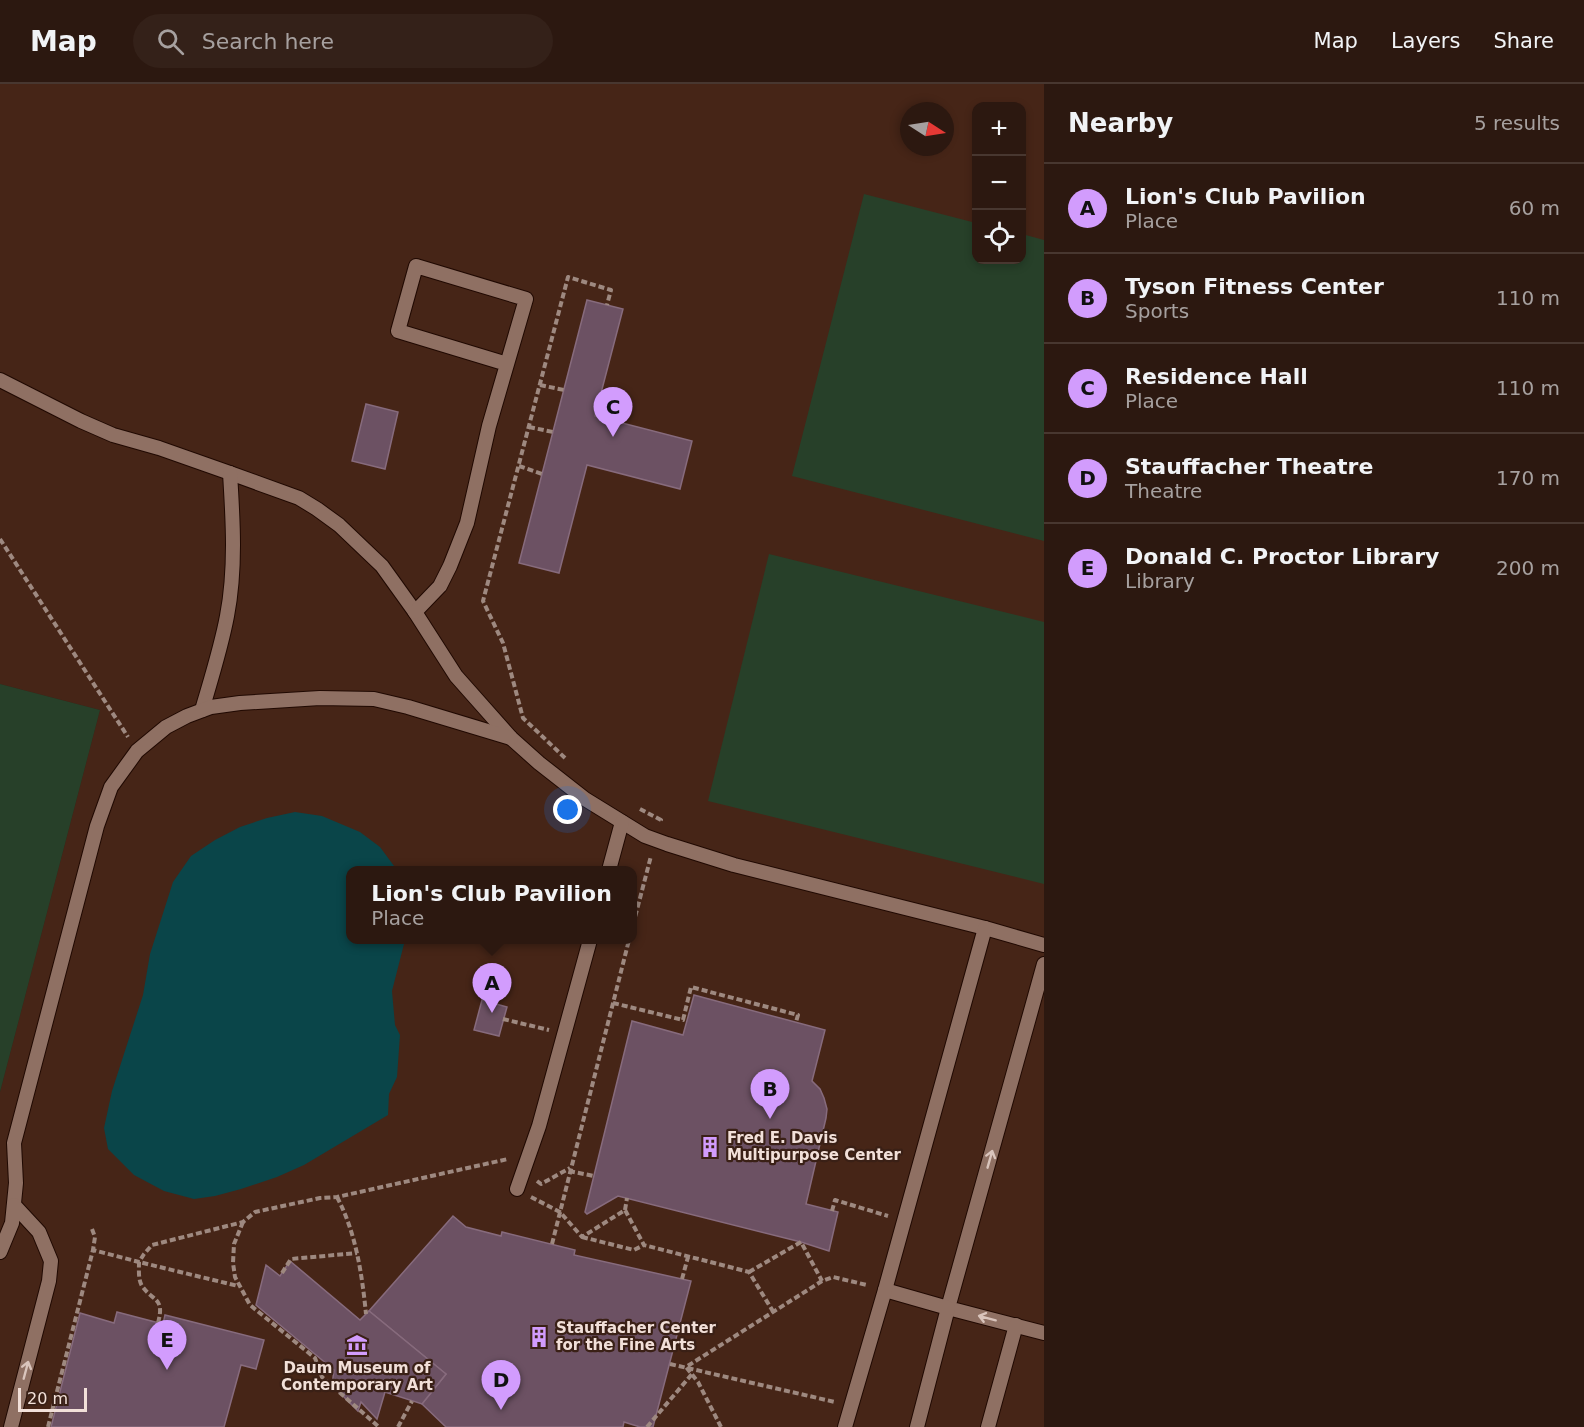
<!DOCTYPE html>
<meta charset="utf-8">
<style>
:root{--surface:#2c1810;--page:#342119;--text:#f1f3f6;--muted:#a6a09f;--line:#483730;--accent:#d29cfd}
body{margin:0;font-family:"DejaVu Sans",sans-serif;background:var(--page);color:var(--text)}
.controls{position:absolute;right:18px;top:18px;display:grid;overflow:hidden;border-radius:12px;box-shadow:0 3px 9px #0003}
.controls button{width:54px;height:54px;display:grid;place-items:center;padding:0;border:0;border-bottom:2px solid var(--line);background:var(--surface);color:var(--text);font:30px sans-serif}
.compass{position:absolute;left:900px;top:18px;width:54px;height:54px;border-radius:50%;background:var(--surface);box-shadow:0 3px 9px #0003;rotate:102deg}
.scale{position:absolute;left:18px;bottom:15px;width:69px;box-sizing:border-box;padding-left:6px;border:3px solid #f2e0d9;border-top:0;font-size:16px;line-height:21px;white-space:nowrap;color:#f2e0d9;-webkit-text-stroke:4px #3a2016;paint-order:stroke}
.you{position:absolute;left:568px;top:726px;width:21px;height:21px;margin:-15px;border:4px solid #fff;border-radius:50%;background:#1a73e8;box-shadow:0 0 0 9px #1a73e833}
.badge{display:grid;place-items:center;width:39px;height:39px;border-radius:50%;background:var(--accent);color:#111;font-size:20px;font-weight:700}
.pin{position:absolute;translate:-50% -50px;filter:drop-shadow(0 2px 3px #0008)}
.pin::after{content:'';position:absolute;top:32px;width:21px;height:18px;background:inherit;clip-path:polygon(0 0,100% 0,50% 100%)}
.popup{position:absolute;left:346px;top:782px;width:291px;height:78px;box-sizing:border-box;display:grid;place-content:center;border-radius:12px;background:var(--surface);filter:drop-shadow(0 2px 4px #0005);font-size:20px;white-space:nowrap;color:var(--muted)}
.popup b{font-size:22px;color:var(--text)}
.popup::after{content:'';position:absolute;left:50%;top:100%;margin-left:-12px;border:12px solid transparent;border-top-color:var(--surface)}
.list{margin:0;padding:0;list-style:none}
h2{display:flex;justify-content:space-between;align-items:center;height:78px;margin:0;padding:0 24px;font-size:26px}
h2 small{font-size:20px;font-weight:400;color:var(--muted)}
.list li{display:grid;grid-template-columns:39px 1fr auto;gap:18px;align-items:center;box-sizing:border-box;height:90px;padding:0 24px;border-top:2px solid var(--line)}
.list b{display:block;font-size:22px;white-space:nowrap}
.list p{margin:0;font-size:20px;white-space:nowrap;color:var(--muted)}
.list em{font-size:20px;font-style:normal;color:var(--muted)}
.icon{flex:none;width:33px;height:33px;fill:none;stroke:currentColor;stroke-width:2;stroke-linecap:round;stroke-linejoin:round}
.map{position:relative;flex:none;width:1044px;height:1343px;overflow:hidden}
header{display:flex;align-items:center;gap:36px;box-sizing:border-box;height:84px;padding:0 30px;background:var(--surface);border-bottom:2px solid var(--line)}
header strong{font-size:28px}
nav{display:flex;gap:33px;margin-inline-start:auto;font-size:21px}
.search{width:420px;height:54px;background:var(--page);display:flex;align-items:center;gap:15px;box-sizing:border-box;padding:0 21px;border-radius:33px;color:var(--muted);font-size:22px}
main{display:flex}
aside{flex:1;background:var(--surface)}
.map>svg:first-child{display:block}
</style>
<header>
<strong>Map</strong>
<div class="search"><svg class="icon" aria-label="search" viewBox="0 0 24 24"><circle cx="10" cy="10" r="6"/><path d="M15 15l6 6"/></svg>Search here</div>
<nav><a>Map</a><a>Layers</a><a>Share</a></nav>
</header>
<main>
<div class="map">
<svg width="1044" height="1343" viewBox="0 0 1044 1343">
<rect width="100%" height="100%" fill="#3a2016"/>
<!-- built -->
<path fill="#462517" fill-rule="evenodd" d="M0,0H1044V1343H0V1008L100,626L0,600ZM976,22H1022V176H976ZM909,27H945V63H909ZM351,786H633V856H351Z"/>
<!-- green -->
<g fill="#274029">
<polygon points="864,110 976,139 976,176 1022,176 1022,150 1044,156 1044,457 792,392"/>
<polygon points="769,470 1044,538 1044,800 708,717"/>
<polygon points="0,600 100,626 0,1008"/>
</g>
<!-- water -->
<polygon fill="#0a4549" points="295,728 322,732 360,748 380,763 397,786 351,786 351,856 405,856 392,907 395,941 400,951 397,993 389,1010 388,1031 304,1081 277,1093 241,1105 215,1112 194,1115 164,1107 134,1091 108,1065 104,1044 112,1007 143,911 150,870 173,798 191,772 215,756 240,743 267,734"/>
<!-- building -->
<g fill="#6c5163" stroke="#876b7d" stroke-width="1.5">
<polygon points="587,216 623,225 595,332 692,357 680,405 587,381 559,489 519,479"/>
<polygon points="366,320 398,328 385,385 352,377"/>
<polygon points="694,911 825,946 812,997 820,1005 824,1014 827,1025 826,1034 806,1120 838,1128 829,1167 801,1158 618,1112 587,1130 585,1128 632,937 683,951"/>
<polygon points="482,916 507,923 499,952 474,946"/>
<polygon points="453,1132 466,1143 501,1152 502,1148 575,1166 574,1171 691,1197 653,1343 640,1343 624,1338 623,1343 446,1343 422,1320 446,1290 369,1227"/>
<polygon points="290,1177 360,1236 369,1227 446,1290 422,1320 385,1308 377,1335 361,1318 358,1327 332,1301 334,1286 256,1221 266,1181 280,1192"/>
<polygon points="117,1228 163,1240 165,1231 264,1256 256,1285 241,1281 224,1343 51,1343 80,1229 114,1239"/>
</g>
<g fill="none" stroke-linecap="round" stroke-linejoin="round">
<defs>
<g id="service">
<polyline points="0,296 81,337 113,351 159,364 230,389 299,414 317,425 339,441 382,482 415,528 456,592 511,654 539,679 585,715 645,752 667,760 734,781 985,844 1044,861"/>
<polyline points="415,528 440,502 450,482 467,439 489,342 526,215 416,182 398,247 507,280"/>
<path d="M202,626C211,595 221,564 227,532C236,485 233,437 230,389"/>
<polyline points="609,786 622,738"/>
<polyline points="1044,880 948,1224 1044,1249"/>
<polyline points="517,1105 539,1042 590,856"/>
<polyline points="0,1168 12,1139 16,1099 14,1059 97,742 111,703 137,667 166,643 187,632 211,623 240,619 320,614 374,615 408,623 511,654"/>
<polyline points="885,1206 948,1224 917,1343"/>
<polyline points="11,1343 49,1197 51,1177 39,1148 14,1121"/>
<polyline points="845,1343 885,1206 985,844"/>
<polyline points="988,1343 1016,1241"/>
</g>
</defs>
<!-- service casing -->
<use href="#service" stroke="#200902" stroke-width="16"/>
<!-- path -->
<g stroke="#9e8980" stroke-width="4" stroke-dasharray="6 3" stroke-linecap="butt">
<polyline points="540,301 564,306"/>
<polyline points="529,343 553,348"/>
<polyline points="519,382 542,390"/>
<polyline points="0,455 128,653"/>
<polyline points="565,674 523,634 503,559 483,517 568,193 611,206 607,221"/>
<polyline points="640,725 661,736 660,738"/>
<polyline points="633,841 651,772"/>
<polyline points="613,919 683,936 691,903 798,931 796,938"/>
<polyline points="503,935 549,946"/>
<polyline points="569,1087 594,1092"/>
<polyline points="537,1097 541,1100 570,1084"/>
<path d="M337,1113C356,1149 362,1190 366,1230"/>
<polyline points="531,1113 560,1128 582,1153 625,1126 644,1161 749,1188 774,1229"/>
<polyline points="625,1126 627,1114"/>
<polyline points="832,1127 835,1116 888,1132"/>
<polyline points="243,1138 234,1160 233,1179 235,1193 250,1221 315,1274 322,1293 379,1343"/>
<polyline points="92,1145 95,1153 93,1166"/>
<polyline points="582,1153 634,1166 644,1161"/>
<polyline points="552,1160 629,856"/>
<polyline points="749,1188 801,1158 822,1197"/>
<polyline points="282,1189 291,1175 357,1169"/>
<polyline points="682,1195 688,1173"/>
<path d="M158,1239C165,1213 153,1218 142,1202C138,1195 139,1186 139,1178L238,1202"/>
<polyline points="670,1280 835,1318"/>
<polyline points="48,1343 93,1166 139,1178 144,1170 152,1161 243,1138 255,1128 320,1114 337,1113 508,1075"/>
<polyline points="398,1343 412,1317"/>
<polyline points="647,1343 692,1290"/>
<polyline points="721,1343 698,1298 686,1283 822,1197 833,1193 867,1201"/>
</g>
<!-- service -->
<use href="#service" stroke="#8f7063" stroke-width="14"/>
</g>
<!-- one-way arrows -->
<defs><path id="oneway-shaft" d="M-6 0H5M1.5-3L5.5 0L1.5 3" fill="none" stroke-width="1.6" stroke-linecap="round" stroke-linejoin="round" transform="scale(1.5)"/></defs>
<g stroke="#d9c4bc">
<use href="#oneway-shaft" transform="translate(990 1075) rotate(-74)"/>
<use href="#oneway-shaft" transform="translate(987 1234) rotate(-165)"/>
<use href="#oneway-shaft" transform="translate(26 1286) rotate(-75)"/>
</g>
<!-- icons -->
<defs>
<symbol id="building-bare" viewBox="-9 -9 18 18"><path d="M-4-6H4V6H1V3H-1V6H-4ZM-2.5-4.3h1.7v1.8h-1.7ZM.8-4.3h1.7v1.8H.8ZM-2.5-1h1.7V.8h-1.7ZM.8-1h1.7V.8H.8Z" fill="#d29cfd" stroke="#3a2016" stroke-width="2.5" paint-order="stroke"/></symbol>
<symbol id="museum-bare" viewBox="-9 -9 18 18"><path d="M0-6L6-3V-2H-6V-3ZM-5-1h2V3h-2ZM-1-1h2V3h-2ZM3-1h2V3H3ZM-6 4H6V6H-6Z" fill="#d29cfd" stroke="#3a2016" stroke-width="2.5" paint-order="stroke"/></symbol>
</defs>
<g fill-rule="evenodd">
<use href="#building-bare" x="695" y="1048" width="30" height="30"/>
<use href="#building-bare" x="524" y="1238" width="30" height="30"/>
<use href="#museum-bare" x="342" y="1246" width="30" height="30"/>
</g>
<g text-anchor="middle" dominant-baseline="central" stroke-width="4.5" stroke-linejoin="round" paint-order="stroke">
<!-- poi labels -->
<g font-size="15" font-weight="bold" fill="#f2e0d9" stroke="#3a2016" text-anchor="start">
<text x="727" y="1054">Fred E. Davis<tspan x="727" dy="17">Multipurpose Center</tspan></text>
<text x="556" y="1244">Stauffacher Center<tspan x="556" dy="17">for the Fine Arts</tspan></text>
<text x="357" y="1284" text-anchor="middle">Daum Museum of<tspan x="357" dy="17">Contemporary Art</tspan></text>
</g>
</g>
</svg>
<div class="controls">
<button>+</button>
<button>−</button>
<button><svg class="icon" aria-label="locate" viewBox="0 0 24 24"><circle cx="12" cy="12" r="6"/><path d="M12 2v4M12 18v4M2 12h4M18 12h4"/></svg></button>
</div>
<svg class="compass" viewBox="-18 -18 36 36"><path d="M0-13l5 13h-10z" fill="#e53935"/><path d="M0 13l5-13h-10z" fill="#a6a09f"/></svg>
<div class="scale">20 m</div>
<div class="you"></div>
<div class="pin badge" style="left:492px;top:929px">A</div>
<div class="popup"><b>Lion's Club Pavilion</b>Place</div>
<div class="pin badge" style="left:770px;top:1035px">B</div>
<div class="pin badge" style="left:613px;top:353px">C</div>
<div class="pin badge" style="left:501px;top:1326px">D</div>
<div class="pin badge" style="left:167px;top:1286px">E</div>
</div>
<aside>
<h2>Nearby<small>5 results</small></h2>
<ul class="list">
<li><span class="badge">A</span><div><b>Lion's Club Pavilion</b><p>Place</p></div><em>60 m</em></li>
<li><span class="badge">B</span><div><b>Tyson Fitness Center</b><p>Sports</p></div><em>110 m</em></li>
<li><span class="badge">C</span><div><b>Residence Hall</b><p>Place</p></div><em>110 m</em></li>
<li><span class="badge">D</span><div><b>Stauffacher Theatre</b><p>Theatre</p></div><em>170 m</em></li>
<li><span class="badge">E</span><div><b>Donald C. Proctor Library</b><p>Library</p></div><em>200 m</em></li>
</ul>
</aside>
</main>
